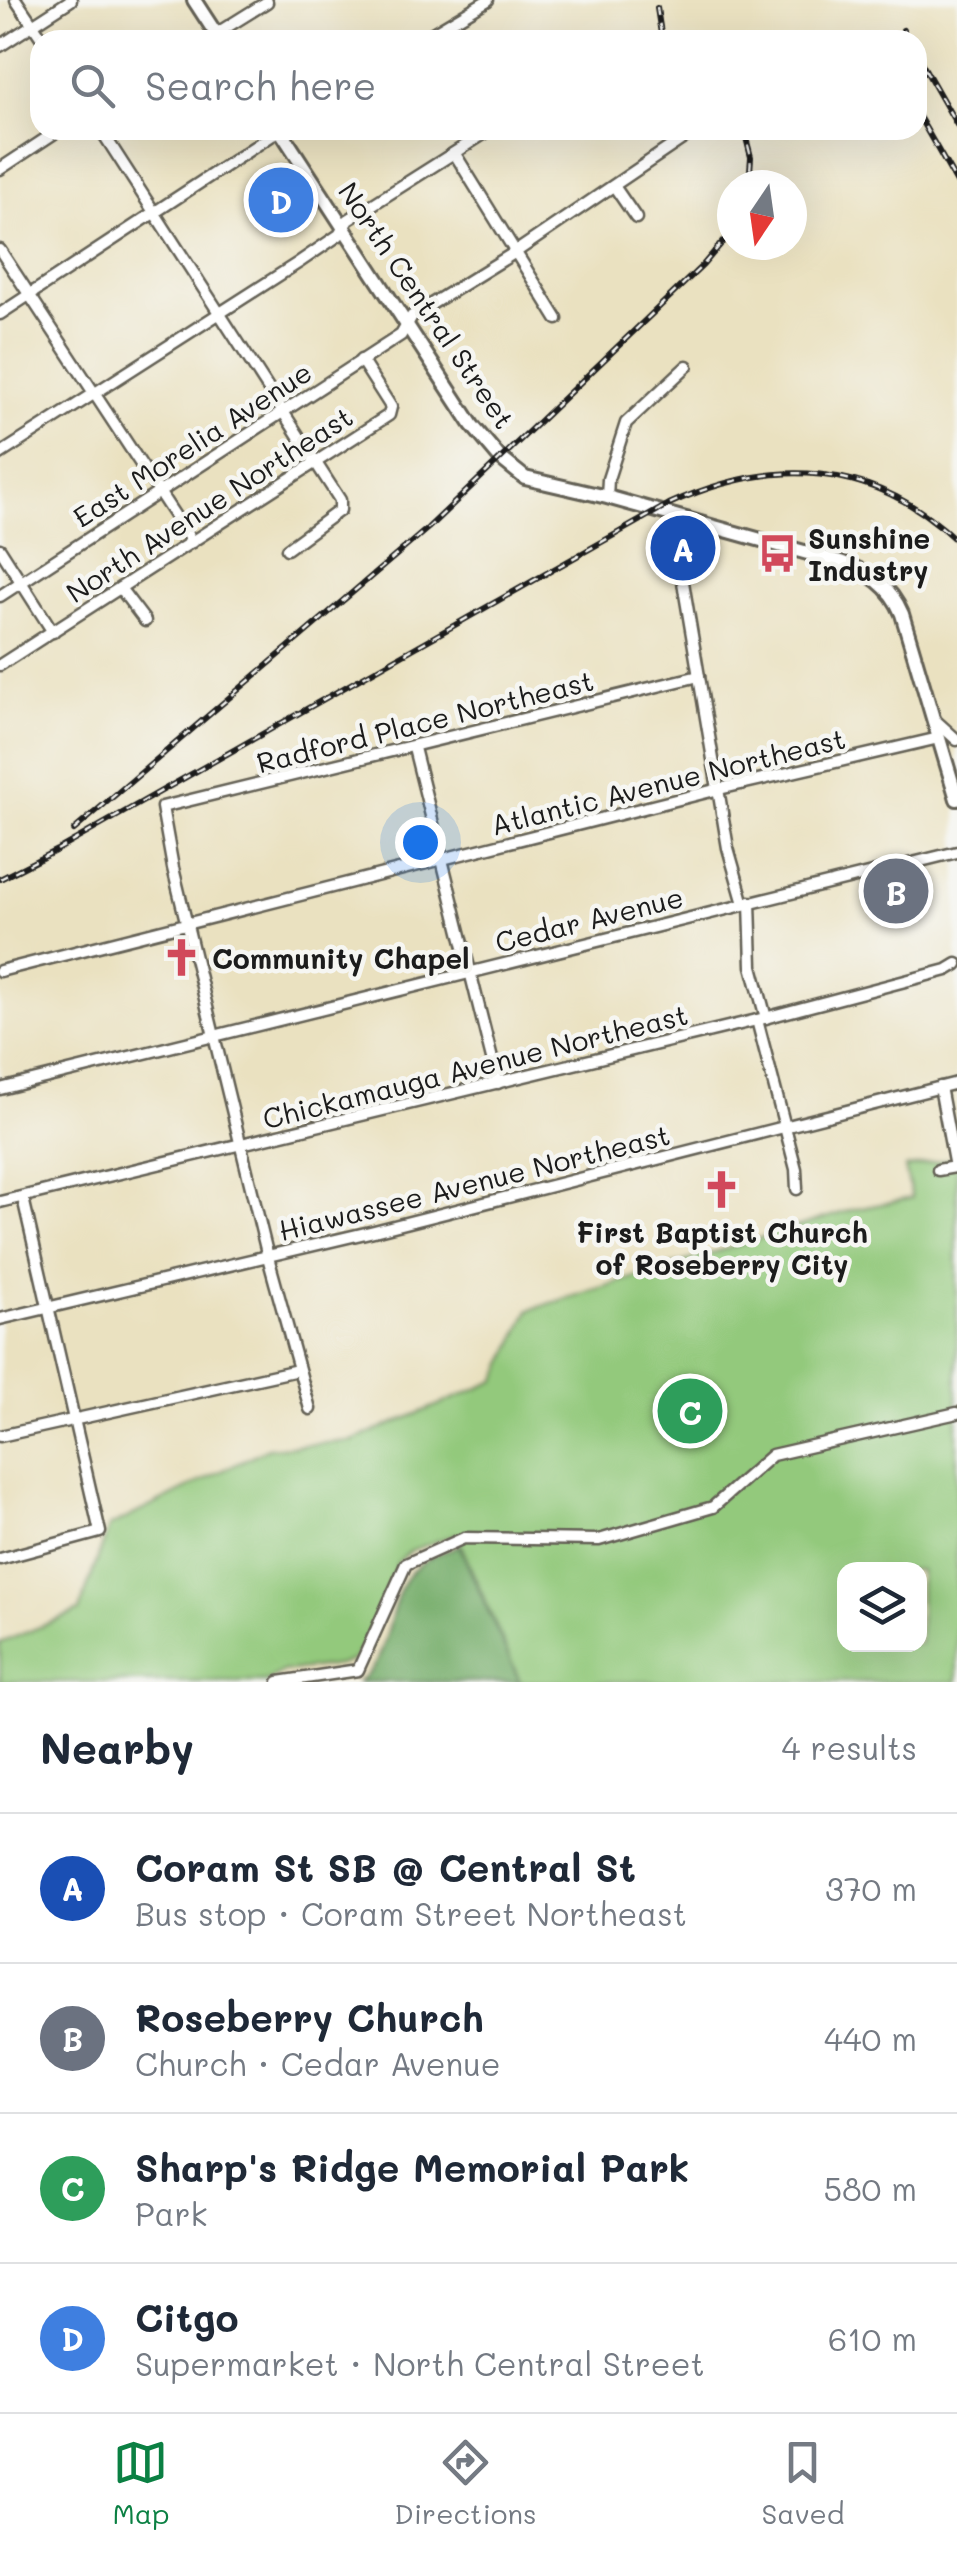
<!DOCTYPE html>
<meta charset="utf-8">
<style>
:root{--surface:#fff;--page:#f2f2f3;--text:#1f2937;--muted:#747a83;--line:#e0e1e3;--accent:#0b8043}
body{margin:0;font-family:Mali,sans-serif;background:var(--page);color:var(--text)}
.controls{position:absolute;right:30px;bottom:30px;display:grid;overflow:hidden;border-radius:20px;box-shadow:0 10px 40px #0002}
.controls button{width:90px;height:90px;display:grid;place-items:center;padding:0;border:0;border-bottom:2px solid var(--line);background:var(--surface);color:var(--text);font:50px sans-serif}
.compass{position:absolute;left:717px;top:170px;width:90px;height:90px;border-radius:50%;background:var(--surface);box-shadow:0 10px 40px #0002;rotate:193deg}
.you{position:absolute;left:420px;top:842px;width:35px;height:35px;margin:-25px;border:8px solid #fff;border-radius:50%;background:#1a73e8;box-shadow:0 0 0 15px #1a73e833}
.badge{display:grid;place-items:center;width:65px;height:65px;border-radius:50%;background:var(--accent);color:#fff;font-size:32px;font-weight:700}
.pin{position:absolute;translate:-50% -50%;border:5px solid #fff;box-shadow:0 2px 10px #0006}
.list{margin:0;padding:0;list-style:none}
h2{display:flex;justify-content:space-between;align-items:center;height:130px;margin:0;padding:0 40px;font-size:42px}
h2 small{font-size:32px;font-weight:400;color:var(--muted)}
.list li{display:grid;grid-template-columns:65px 1fr auto;gap:30px;align-items:center;box-sizing:border-box;height:150px;padding:0 40px;border-top:2px solid var(--line)}
.list b{display:block;font-size:38px;white-space:nowrap}
.list p{margin:0;font-size:32px;white-space:nowrap;color:var(--muted)}
.list em{font-size:32px;font-style:normal;color:var(--muted)}
.icon{flex:none;width:55px;height:55px;fill:none;stroke:currentColor;stroke-width:2;stroke-linecap:round;stroke-linejoin:round}
.map{position:relative;flex:none;width:957px;height:1682px;overflow:hidden}
.search{position:absolute;background:var(--surface);box-shadow:0 10px 40px #0002;left:30px;right:30px;top:30px;height:110px;display:flex;align-items:center;gap:25px;box-sizing:border-box;padding:0 35px;border-radius:30px;color:var(--muted);font-size:38px}
.sheet{height:730px;background:var(--surface)}
nav{display:flex;justify-content:space-around;align-items:center;box-sizing:border-box;height:140px;border-top:2px solid var(--line);background:var(--surface);font-size:28px;color:var(--muted)}
nav a{display:grid;justify-items:center;gap:5px}
nav .on{color:var(--accent)}
.map>svg:first-child{display:block}
</style>
<div class="map">
<svg width="957" height="1682" viewBox="0 0 957 1682">
<rect width="100%" height="100%" fill="#f6f6f2"/>
<filter id="ink" filterUnits="userSpaceOnUse"><feTurbulence type="fractalNoise" baseFrequency=".01" numOctaves="2"/><feDisplacementMap in="SourceGraphic" scale="20" xChannelSelector="R" yChannelSelector="G"/><feConvolveMatrix kernelMatrix="1 2 1 2 8 2 1 2 1" color-interpolation-filters="sRGB"/></filter>
<filter id="wash" filterUnits="userSpaceOnUse"><feTurbulence type="fractalNoise" baseFrequency=".0048" numOctaves="4" result="noise"/><feDisplacementMap in="SourceGraphic" scale="40" xChannelSelector="R" yChannelSelector="G"/><feGaussianBlur stdDeviation="2.25" result="paint"/><feColorMatrix in="noise" values="0 0 0 0 0 0 0 0 0 0 0 0 0 0 0 0 0 1.4 0 .05"/><feComposite in="paint" operator="in"/></filter>
<g filter="url(#wash)">
<rect width="100%" height="100%" fill="#eae1c0"/>
<!-- green -->
<g fill="#93c97b" stroke="#58724c" stroke-width="2.5" fill-rule="evenodd">
<polygon points="266,172 278,189 270,195 296,230 286,238 289,234 275,213 268,212 249,182"/>
<path d="M957,1157V1682H520L456,1534L412,1550L398,1562L363,1646L353,1660L339,1665L283,1672L266,1682H0V1643L79,1611L109,1527L268,1448L352,1441L496,1381L529,1310L851,1210L912,1198L905,1168ZM844,1570H920V1644H844Z"/>
</g>
<!-- forest -->
<path fill="#76ad6b" stroke="#496444" stroke-width="2.5" d="M459,1545L520,1682H356C394,1662 385,1601 411,1572C424,1558 443,1552 459,1545Z"/>
</g>
<g filter="url(#ink)">
<g fill="none" stroke-linecap="round" stroke-linejoin="round">
<defs>
<g id="minor">
<polyline points="16,0 43,40"/>
<polyline points="206,40 267,2"/>
<polyline points="421,40 488,0"/>
<polyline points="0,46 71,0"/>
<polyline points="101,130 340,500 340,510 287,549"/>
<polyline points="455,154 557,319"/>
<polyline points="0,169 59,130"/>
<polyline points="614,186 636,218"/>
<polyline points="0,250 192,542"/>
<polyline points="0,314 280,130"/>
<polyline points="0,454 298,263 339,235 348,220 490,130"/>
<polyline points="607,497 608,479 626,423 687,366"/>
<polyline points="672,517 728,848 744,904"/>
<polyline points="0,549 53,632"/>
<polyline points="120,588 145,621"/>
<polyline points="0,596 401,335 412,316 514,253 691,133"/>
<polyline points="0,665 389,415 391,407 361,360"/>
<polyline points="936,721 957,740"/>
<polyline points="414,748 498,1083"/>
<polyline points="750,902 752,966 766,1018"/>
<polyline points="0,971 719,789 939,738"/>
<polyline points="757,1020 796,1169 797,1189"/>
<polyline points="0,1089 957,852"/>
<polyline points="938,1170 955,1167 940,1087"/>
<polyline points="0,1202 757,1020 947,970 957,964"/>
<polyline points="0,1319 374,1231 957,1083"/>
<polyline points="310,1409 268,1257 173,868 162,807 699,676"/>
<polyline points="0,1436 298,1370"/>
<polyline points="0,1559 100,1532 23,1198"/>
<polyline points="279,1682 358,1670 406,1564 464,1538 599,1540 713,1507 772,1455 957,1413"/>
</g>
<g id="major">
<polyline points="194,0 220,40"/>
<path d="M280,130L472,425L499,457L525,478L607,497L840,562C869,572 890,585 902,614L957,799"/>
</g>
</defs>
<!-- minor casing -->
<use href="#minor" stroke="#646155" stroke-width="15"/>
<!-- major casing -->
<use href="#major" stroke="#646155" stroke-width="18"/>
<!-- minor -->
<use href="#minor" stroke="#fff" stroke-width="10"/>
<!-- major -->
<use href="#major" stroke="#fff" stroke-width="12"/>
<defs>
<g id="rail">
<polyline points="657,8 662,40"/>
<polyline points="903,30 908,40"/>
<polyline points="917,55 957,125"/>
<polyline points="917,113 957,183"/>
<polyline points="744,130 751,157 749,185"/>
<polyline points="74,830 428,528 703,265 732,231"/>
<path d="M0,879L57,850L669,504C771,457 873,460 957,541"/>
</g>
</defs>
<!-- rail casing -->
<use href="#rail" stroke="#1c1c1c" stroke-width="6"/>
<!-- rail -->
<use href="#rail" stroke="#f6f6f2" stroke-width="2.5" stroke-dasharray="8" stroke-linecap="butt"/>
</g>
</g>
<!-- icons -->
<defs>
<symbol id="bus-bare" viewBox="-9 -9 18 18"><path d="M-5-6H5V4H4V6H2V4H-2V6H-4V4H-5ZM-3.5-4V0h7V-4ZM-3.5 1.2v1.5H-2V1.2ZM2 1.2v1.5H3.5V1.2Z" fill="#d1495b" stroke="#f6f6f2" stroke-width="2.5" paint-order="stroke"/></symbol>
<symbol id="church-bare" viewBox="-9 -9 18 18"><path d="M-1.2-6h2.4v3.5h3.3v2.4h-3.3V6h-2.4V-.1h-3.3v-2.4h3.3Z" fill="#d1495b" stroke="#f6f6f2" stroke-width="2.5" paint-order="stroke"/></symbol>
</defs>
<g fill-rule="evenodd">
<use href="#bus-bare" x="750" y="526" width="55" height="55"/>
<use href="#church-bare" x="154" y="930" width="55" height="55"/>
<use href="#church-bare" x="694" y="1162" width="55" height="55"/>
</g>
<g text-anchor="middle" dominant-baseline="central" stroke-width="9" stroke-linejoin="round" paint-order="stroke">
<!-- street labels -->
<g font-size="28" fill="#1c1c1c" stroke="#f6f6f2">
<text transform="translate(427 305) rotate(56)">North Central Street</text>
<text transform="translate(192 444) rotate(-33)">East Morelia Avenue</text>
<text transform="translate(209 504) rotate(-33)">North Avenue Northeast</text>
<text transform="translate(425 721) rotate(-14)">Radford Place Northeast</text>
<text transform="translate(668 781) rotate(-14)">Atlantic Avenue Northeast</text>
<text transform="translate(589 919) rotate(-14)">Cedar Avenue</text>
<text transform="translate(475 1066) rotate(-14)">Chickamauga Avenue Northeast</text>
<text transform="translate(474 1182) rotate(-14)">Hiawassee Avenue Northeast</text>
</g>
<!-- poi labels -->
<g font-size="28" font-weight="bold" fill="#1c1c1c" stroke="#f6f6f2" text-anchor="start">
<text x="808" y="538">Sunshine<tspan x="808" dy="32">Industry</tspan></text>
<text x="212" y="958">Community Chapel</text>
<text x="722" y="1232" text-anchor="middle">First Baptist Church<tspan x="722" dy="32">of Roseberry City</tspan></text>
</g>
</g>
</svg>
<div class="controls">
<button><svg class="icon" aria-label="layers" viewBox="0 0 24 24"><path d="M12 4l9 5-9 5-9-5zM3 14l9 5 9-5"/></svg></button>
</div>
<svg class="compass" viewBox="-18 -18 36 36"><path d="M0-13l5 13h-10z" fill="#e53935"/><path d="M0 13l5-13h-10z" fill="#747a83"/></svg>
<div class="you"></div>
<div class="pin badge" style="left:683px;top:548px;background:#1a4fb4">A</div>
<div class="pin badge" style="left:896px;top:891px;background:#6b7280">B</div>
<div class="pin badge" style="left:690px;top:1411px;background:#2e9e5b">C</div>
<div class="pin badge" style="left:281px;top:200px;background:#3f7fe0">D</div>
<div class="search"><svg class="icon" aria-label="search" viewBox="0 0 24 24"><circle cx="10" cy="10" r="6"/><path d="M15 15l6 6"/></svg>Search here</div>
</div>
<section class="sheet">
<h2>Nearby<small>4 results</small></h2>
<ul class="list">
<li><span class="badge" style="background:#1a4fb4">A</span><div><b>Coram St SB @ Central St</b><p>Bus stop · Coram Street Northeast</p></div><em>370 m</em></li>
<li><span class="badge" style="background:#6b7280">B</span><div><b>Roseberry Church</b><p>Church · Cedar Avenue</p></div><em>440 m</em></li>
<li><span class="badge" style="background:#2e9e5b">C</span><div><b>Sharp's Ridge Memorial Park</b><p>Park</p></div><em>580 m</em></li>
<li><span class="badge" style="background:#3f7fe0">D</span><div><b>Citgo</b><p>Supermarket · North Central Street</p></div><em>610 m</em></li>
</ul>
</section>
<nav>
<a class="on"><svg class="icon" aria-label="map" viewBox="0 0 24 24"><path d="M3 6l6-2 6 2 6-2v14l-6 2-6-2-6 2zM9 4v14M15 6v14"/></svg>Map</a>
<a><svg class="icon" aria-label="directions" viewBox="0 0 24 24"><path d="M12 3l9 9-9 9-9-9zM9 14v-3h6M13 9l2 2-2 2"/></svg>Directions</a>
<a><svg class="icon" aria-label="saved" viewBox="0 0 24 24"><path d="M7 4h10v16l-5-4-5 4z"/></svg>Saved</a>
</nav>
